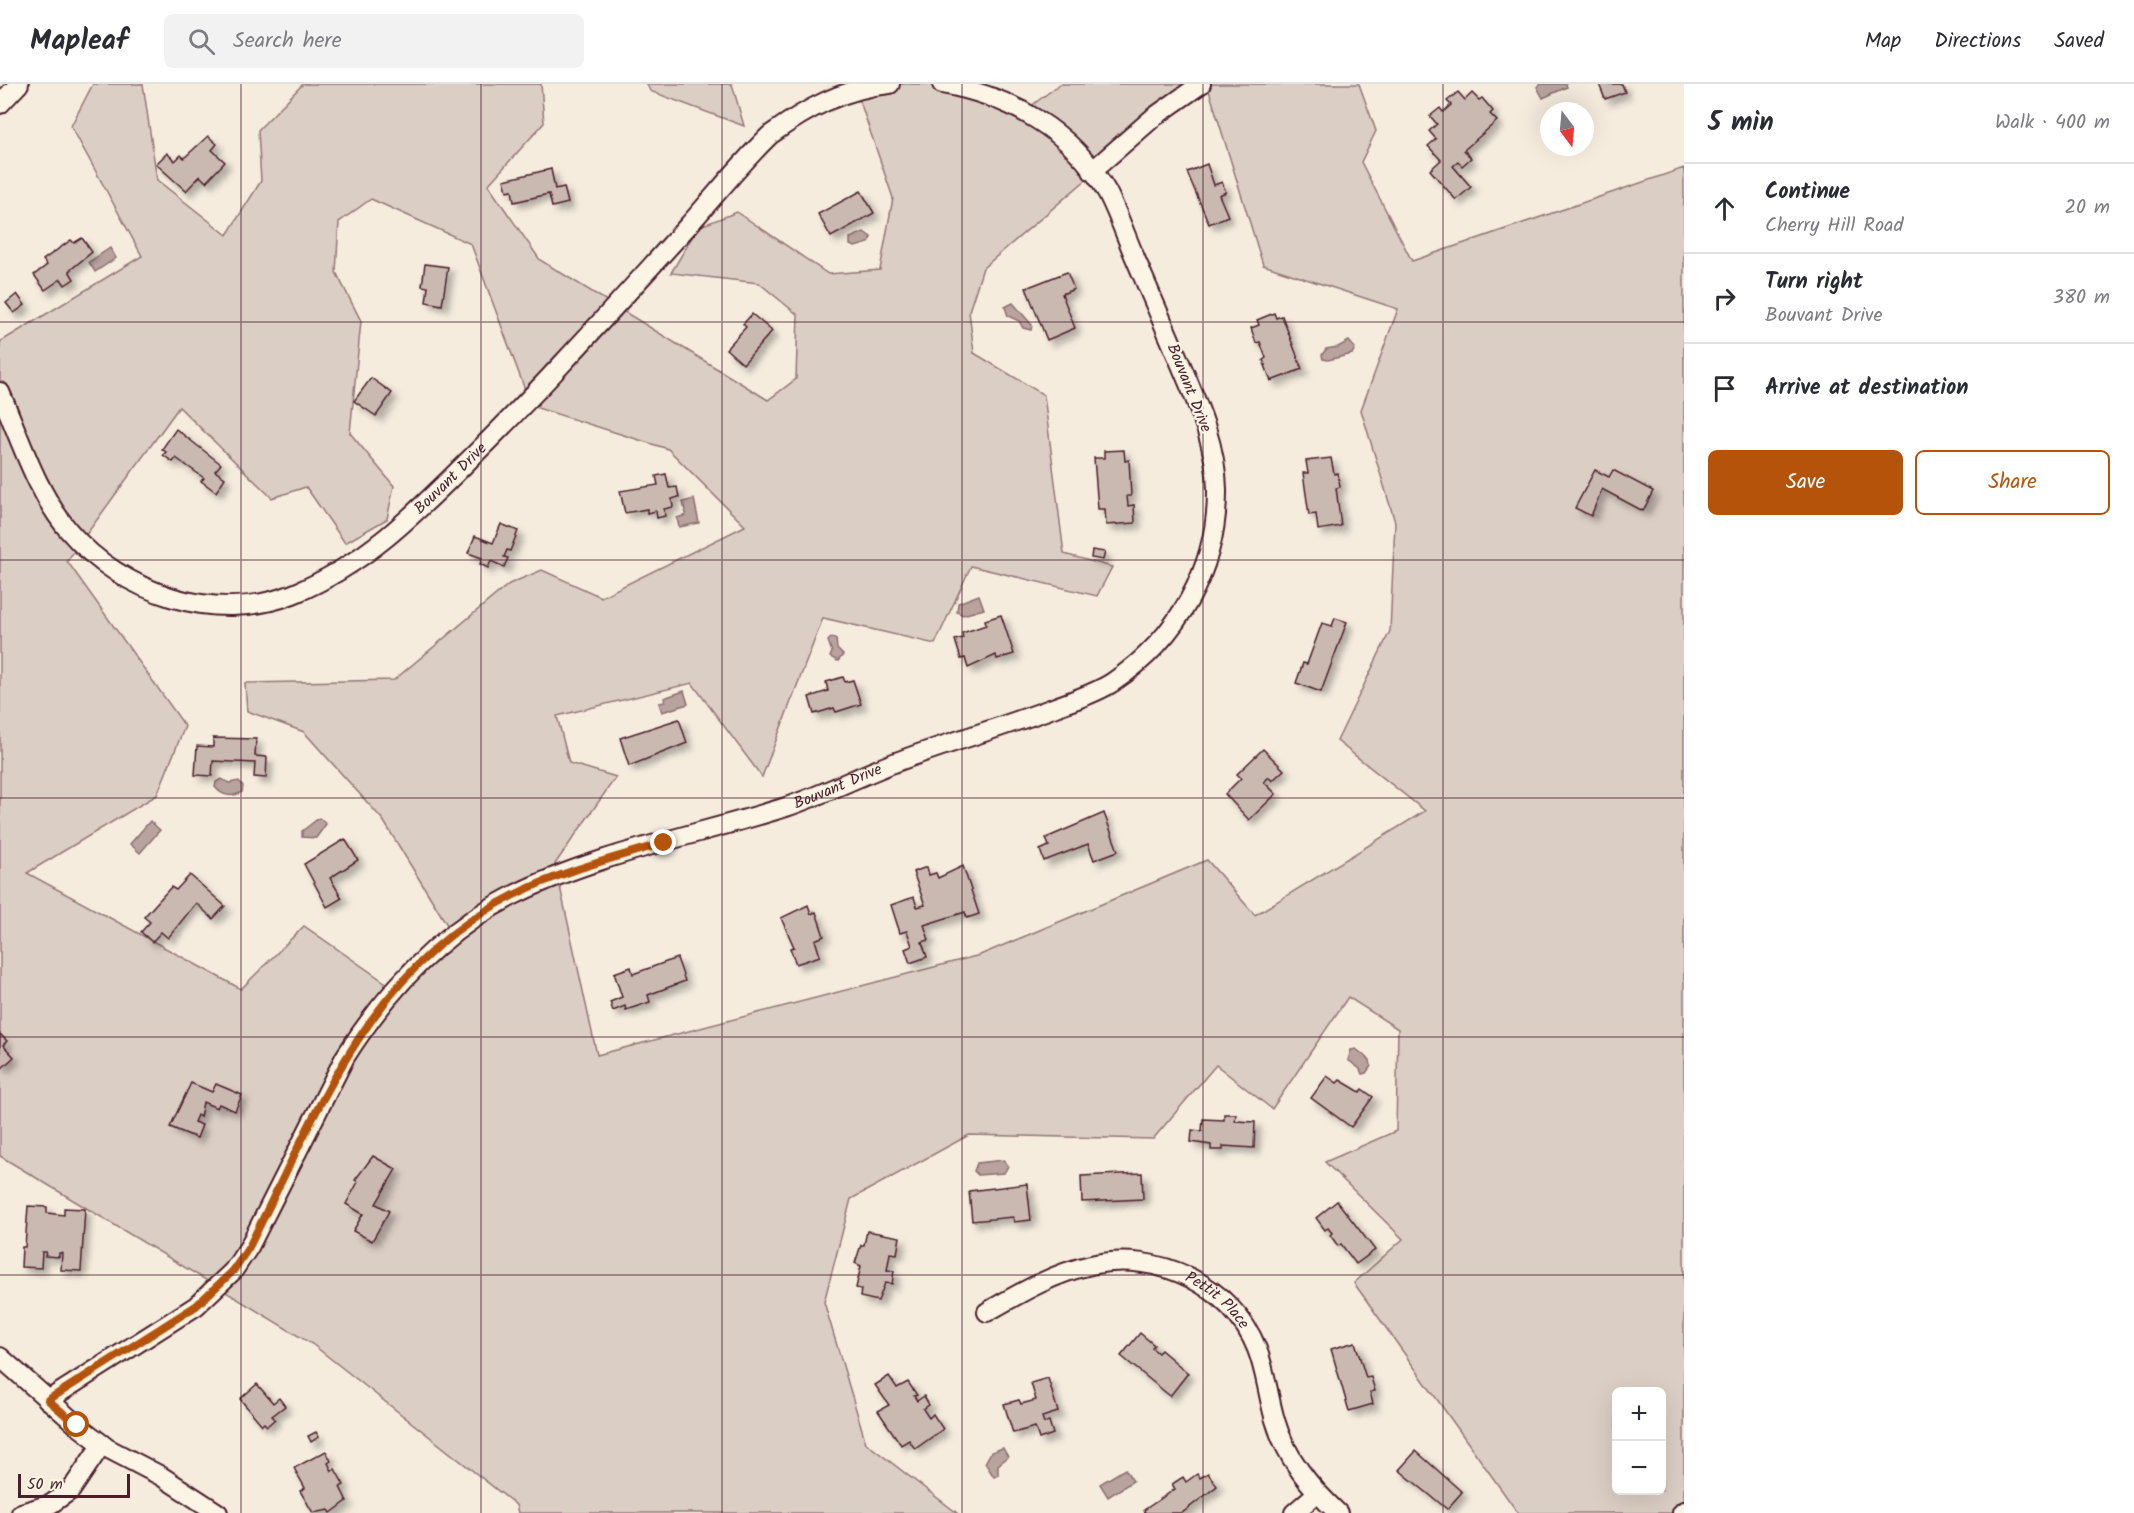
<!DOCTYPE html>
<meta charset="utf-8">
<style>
:root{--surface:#fff;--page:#f2f2f3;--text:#2b2b33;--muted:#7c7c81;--line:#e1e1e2;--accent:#b45309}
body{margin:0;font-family:Kalam,sans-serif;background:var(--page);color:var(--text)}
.controls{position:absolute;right:18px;bottom:18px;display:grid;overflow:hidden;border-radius:9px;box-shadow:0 6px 24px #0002}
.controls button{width:54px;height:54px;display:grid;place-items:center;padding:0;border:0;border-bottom:2px solid var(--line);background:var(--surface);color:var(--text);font:30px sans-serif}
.compass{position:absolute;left:1540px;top:18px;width:54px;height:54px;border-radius:50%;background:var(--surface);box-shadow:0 6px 24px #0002;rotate:164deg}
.scale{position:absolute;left:18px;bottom:15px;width:112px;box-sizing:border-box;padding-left:6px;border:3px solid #4a1f2b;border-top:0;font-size:16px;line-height:21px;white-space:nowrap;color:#4a1f2b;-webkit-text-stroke:4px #fcf5e5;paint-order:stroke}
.stop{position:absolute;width:18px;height:18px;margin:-14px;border:4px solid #b45309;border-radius:50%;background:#fff}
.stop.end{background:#b45309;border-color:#fff;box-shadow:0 2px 6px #0008}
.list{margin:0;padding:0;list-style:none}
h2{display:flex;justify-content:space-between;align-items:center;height:78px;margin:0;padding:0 24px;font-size:26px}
h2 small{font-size:20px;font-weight:400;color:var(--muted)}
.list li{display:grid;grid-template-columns:39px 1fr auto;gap:18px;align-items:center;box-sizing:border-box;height:90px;padding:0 24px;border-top:2px solid var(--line)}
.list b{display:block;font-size:22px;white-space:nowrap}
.list p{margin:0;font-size:20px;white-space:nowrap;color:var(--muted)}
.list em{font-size:20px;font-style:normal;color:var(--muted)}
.actions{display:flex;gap:12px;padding:18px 24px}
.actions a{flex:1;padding:14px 0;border:2px solid var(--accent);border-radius:9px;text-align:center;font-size:21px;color:var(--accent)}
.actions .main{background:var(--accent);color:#fff}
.icon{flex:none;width:33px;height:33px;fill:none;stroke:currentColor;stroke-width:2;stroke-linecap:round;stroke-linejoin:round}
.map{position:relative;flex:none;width:1684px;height:1429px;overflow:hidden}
header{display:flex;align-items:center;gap:36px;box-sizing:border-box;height:84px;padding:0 30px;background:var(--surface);border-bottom:2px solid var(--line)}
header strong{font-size:28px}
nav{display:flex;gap:33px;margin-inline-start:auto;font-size:21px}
.search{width:420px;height:54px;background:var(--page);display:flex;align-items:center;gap:15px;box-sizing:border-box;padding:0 21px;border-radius:9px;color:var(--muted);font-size:22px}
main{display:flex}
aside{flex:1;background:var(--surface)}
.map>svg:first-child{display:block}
</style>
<header>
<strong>Mapleaf</strong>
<div class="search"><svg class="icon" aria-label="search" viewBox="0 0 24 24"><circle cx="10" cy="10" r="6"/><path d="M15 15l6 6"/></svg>Search here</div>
<nav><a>Map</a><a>Directions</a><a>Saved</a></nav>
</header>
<main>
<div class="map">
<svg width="1684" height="1429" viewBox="0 0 1684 1429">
<defs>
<filter id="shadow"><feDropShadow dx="5.5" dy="5.5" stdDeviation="3" flood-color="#0004"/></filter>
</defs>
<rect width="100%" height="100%" fill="#f5ecde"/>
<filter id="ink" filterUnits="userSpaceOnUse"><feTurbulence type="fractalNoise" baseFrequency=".0167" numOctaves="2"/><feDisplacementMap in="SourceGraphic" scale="12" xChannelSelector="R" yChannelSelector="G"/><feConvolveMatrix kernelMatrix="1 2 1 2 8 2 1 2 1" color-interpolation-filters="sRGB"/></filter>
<g filter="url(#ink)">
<!-- green -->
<g fill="#dbcec4" stroke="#927678" stroke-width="1.5" fill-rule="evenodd">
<path d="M93,0H143L157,96L227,151L261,97L258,46L303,0H541L544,39L488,101L540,176L768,316L796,295L798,231L759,199L671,189L698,143L737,128L828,190L880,186L893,114L854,0H968L1031,22L1060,0H1198L983,184L969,227L974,269L1044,311L1064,470L1112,483L1097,512L971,482L935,560L823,534L762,693L692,599L557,632L569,679L616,693L555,780L597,971L980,871L1207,776L1255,831L1425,727L1337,657L1390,547L1395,438L1361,326L1398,225L1263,181L1207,0H1359L1376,47L1361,78L1412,177L1684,84V1429H1518L1354,1199L1403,1155L1325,1078L1396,1047L1398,945L1348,913L1272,1025L1216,981L1153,1055L969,1051L851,1115L824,1218L866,1359L957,1429H518L516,1421L312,1260L0,1072V258L142,172L71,42ZM371,115L471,160L531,322L668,365L745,442L601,513L542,486L509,500L394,596L245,599L247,627L304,648L383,736L449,844L392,903L304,842L241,905L27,789L157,711L185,642L67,477L179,323L272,414L306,403L345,459L387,435L394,402L350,349L361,237L336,188L339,138ZM1616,1308H1662V1406H1616Z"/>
<polygon points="647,0 732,0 744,42 650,7"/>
</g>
<!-- water -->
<g fill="#b8a39e" stroke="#8c6e70" stroke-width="1.5">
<polygon points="1540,0 1566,0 1567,3 1543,14 1537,3"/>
<polygon points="864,148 871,153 869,159 855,163 850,161 850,154"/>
<polygon points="110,164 116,174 95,188 89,178"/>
<polygon points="1013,219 1032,241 1031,246 1023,244 1019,237 1008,232 1005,223"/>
<polygon points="1349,257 1355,264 1352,270 1328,276 1323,275 1322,271 1326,265 1338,263"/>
<polygon points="694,415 699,439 679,443 677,434 686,431 683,418"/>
<polygon points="979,511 984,525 963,531 957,528 958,519"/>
<polygon points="831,554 836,555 837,565 843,571 838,577 830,573 832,568 828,557"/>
<polygon points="684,607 688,620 662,628 659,619 665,618 664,614"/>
<path d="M221,695L229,699L239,697L243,702L242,708C232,714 222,712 215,703L216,698Z"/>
<polygon points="319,734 326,740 316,754 302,753 302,747"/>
<polygon points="150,737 160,746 140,769 130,760"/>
<polygon points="1356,965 1370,976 1371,982 1366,989 1362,990 1360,985 1348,976 1351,966"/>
<polygon points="1004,1076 1008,1082 1004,1089 978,1091 974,1087 977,1079"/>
<polygon points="1003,1364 1008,1373 998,1381 998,1391 994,1393 985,1379 991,1368"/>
<polygon points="1125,1385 1133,1397 1108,1413 1100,1400"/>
</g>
<!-- building -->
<g fill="#cab9b1" stroke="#4a1f2b" stroke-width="1.5" filter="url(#shadow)">
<polygon points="1599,0 1622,0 1625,8 1605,15"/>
<polygon points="1458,8 1465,16 1472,9 1479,16 1482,14 1493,27 1490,30 1497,37 1464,66 1471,74 1462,82 1458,78 1453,82 1471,103 1456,116 1430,86 1441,76 1428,62 1436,55 1429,47 1437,40 1430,32 1440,24 1443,28 1451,21 1447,17"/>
<polygon points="208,52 217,60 212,66 225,78 206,98 200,92 186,107 156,80 167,69 175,77 181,71 184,74"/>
<polygon points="1207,80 1214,101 1222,98 1226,108 1219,111 1228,132 1209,140 1187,88"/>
<polygon points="551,85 555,105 564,103 568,119 552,123 549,110 514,118 512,106 507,107 504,96"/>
<polygon points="861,107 874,129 831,153 818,130"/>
<polygon points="82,154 92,168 69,187 74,195 65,201 61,195 45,206 34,191 47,181 43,176 71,156 74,159"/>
<polygon points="425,180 448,183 442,221 426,218 428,203 422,202"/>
<polygon points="1067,188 1074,205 1062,210 1075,244 1047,256 1026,204"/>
<polygon points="17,210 25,221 14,229 6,219"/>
<polygon points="1274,229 1276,234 1282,232 1302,285 1271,297 1263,276 1266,274 1260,258 1256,259 1251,244 1259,241 1257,236"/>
<polygon points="752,230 772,247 743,280 726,265 746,243 743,240"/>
<polygon points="371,294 392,309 376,332 354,317"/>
<polygon points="176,345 221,380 215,387 225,394 216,408 201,397 204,394 176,374 173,378 163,371 166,368 162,365"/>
<polygon points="1124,366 1125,377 1129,376 1131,412 1127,412 1128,422 1134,421 1135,439 1106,441 1105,425 1098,425 1094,374 1104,374 1104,367"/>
<polygon points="1331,374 1334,390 1338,389 1340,403 1336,404 1341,442 1318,446 1316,430 1309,431 1303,389 1308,389 1306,377"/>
<polygon points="1595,386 1609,393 1613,386 1653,407 1643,427 1602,405 1591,432 1575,424"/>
<polygon points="666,390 669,404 677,403 679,413 672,415 673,423 664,425 665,432 657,434 656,427 647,429 647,425 625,429 620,407 658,401 656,392"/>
<polygon points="501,440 518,447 510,467 507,466 504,473 508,474 504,483 491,477 488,484 480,480 482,474 468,469 475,452 493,459"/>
<polygon points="1092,466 1105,468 1103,476 1091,474"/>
<polygon points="1001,531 1014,570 997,575 996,571 968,584 965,574 961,575 955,556 963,554 962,549 986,541 985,536"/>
<polygon points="1335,534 1347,538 1321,608 1296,599 1303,579 1307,580 1322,539 1332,542"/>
<polygon points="843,593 845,598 853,596 861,620 836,628 834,624 814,630 809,613 828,607 826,598"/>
<polygon points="679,635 687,659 629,682 620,654"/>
<polygon points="213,654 256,655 255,672 267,673 266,694 254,693 255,679 213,677 212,692 195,691 197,662 213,663"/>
<polygon points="1263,665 1284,686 1272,697 1269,693 1264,698 1276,710 1249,736 1225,710 1241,694 1237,690"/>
<polygon points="1104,729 1118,767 1094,776 1088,760 1044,777 1040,766 1049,762 1046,754"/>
<polygon points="345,755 358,776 330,794 342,814 327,823 304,780"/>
<polygon points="963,782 979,830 967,834 965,828 924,841 929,856 922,858 927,873 910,879 905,865 912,862 907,847 900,849 891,821 914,813 917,823 925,821 913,788 927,783 929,791 936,789 938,794"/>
<polygon points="190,791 225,822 213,835 196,819 168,854 161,848 152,858 141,848 150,838 144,833 171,803 176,806"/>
<polygon points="808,821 811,830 816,828 824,852 815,856 820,872 796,880 790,864 794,863 781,834"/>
<polygon points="677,874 685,897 648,911 650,918 626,926 625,922 613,927 610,918 622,913 614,889 631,883 633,890"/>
<polygon points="0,950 7,957 3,961 14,973 2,984 0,982"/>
<polygon points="1327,992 1337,999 1340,996 1360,1008 1362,1005 1373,1013 1351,1043 1311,1014"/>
<polygon points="191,999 212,1008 216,1000 242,1011 235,1027 219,1020 217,1024 203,1018 200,1033 197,1031 194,1038 202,1041 197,1054 170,1043"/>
<polygon points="1224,1030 1236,1030 1235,1037 1255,1038 1254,1064 1223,1062 1223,1066 1211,1066 1211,1061 1191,1058 1192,1046 1202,1047 1203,1035 1224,1036"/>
<polygon points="373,1072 396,1085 376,1120 389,1127 372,1157 353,1147 363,1130 346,1120 358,1098 355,1096"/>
<polygon points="1142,1089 1143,1115 1082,1118 1081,1092"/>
<polygon points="1027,1100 1031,1136 1014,1138 1013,1133 972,1137 969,1107"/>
<polygon points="1337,1117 1375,1166 1356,1180 1341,1160 1338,1162 1330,1151 1332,1149 1328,1144 1325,1146 1316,1134"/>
<polygon points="28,1122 47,1123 47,1129 64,1131 64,1124 85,1125 81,1187 61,1186 62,1169 59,1169 59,1173 45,1172 46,1168 42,1168 41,1184 21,1183 22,1163 25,1163"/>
<polygon points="867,1147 900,1153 897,1170 890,1169 887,1186 894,1187 892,1200 885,1199 878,1217 860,1213 861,1205 856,1204 861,1182 855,1179 861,1161 864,1161"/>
<polygon points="1140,1249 1154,1261 1152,1264 1158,1269 1161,1266 1188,1289 1170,1312 1121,1272"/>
<polygon points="1355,1258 1366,1294 1371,1293 1375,1307 1370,1308 1373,1320 1349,1327 1331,1265"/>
<polygon points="889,1292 897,1304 908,1298 917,1311 914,1312 917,1317 924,1312 929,1321 923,1325 929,1334 933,1330 943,1345 915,1365 909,1356 901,1361 878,1327 889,1321 875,1301"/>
<polygon points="1048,1294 1058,1328 1042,1333 1044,1339 1049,1337 1053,1350 1039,1355 1035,1343 1013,1349 1004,1320 1019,1316 1021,1320 1036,1316 1031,1299"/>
<polygon points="257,1300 273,1319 279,1314 285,1322 272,1332 275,1335 267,1342 264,1339 262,1341 240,1315"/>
<polygon points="316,1348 319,1353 311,1358 308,1352"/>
<polygon points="326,1367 331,1377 328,1379 332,1387 335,1385 344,1401 340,1403 347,1417 331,1429 329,1426 313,1429 300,1407 305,1404 294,1384"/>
<polygon points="1416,1367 1462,1408 1447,1425 1399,1386"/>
<polygon points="1208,1389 1217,1402 1182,1429 1145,1429 1144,1426 1175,1405 1172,1400 1183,1393 1186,1398 1197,1390 1200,1394"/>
</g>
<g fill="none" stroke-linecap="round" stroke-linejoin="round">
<defs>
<g id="minor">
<polyline points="0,20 19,0"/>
<polyline points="1092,87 1154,33 1201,0"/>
<path id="s1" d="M0,308C20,354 36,408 69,447C122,509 215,541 293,510C365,481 417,428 471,374C546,300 616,221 687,143C715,112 740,80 770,51C806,25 844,4 890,0"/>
<path id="s2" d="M987,1228C1020,1209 1054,1189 1091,1181C1157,1166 1232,1201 1257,1265C1266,1288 1268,1312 1275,1336C1286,1374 1310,1403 1338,1429"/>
<polyline points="0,1273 77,1341 107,1364 161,1392 218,1429"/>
<path id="s3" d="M48,1316L196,1222L233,1187L249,1163L345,973C388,905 442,847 514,811C596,770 698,751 786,723C825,710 861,691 899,677C950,658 1003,643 1053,624C1073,616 1095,610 1113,598C1178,554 1218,484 1217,405C1216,360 1198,321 1181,281C1166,246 1151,211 1136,176C1126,153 1118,129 1107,108C1072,46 1009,12 942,0"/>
<polyline points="21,1429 51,1420 71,1406 102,1360"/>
<polyline points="1294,1429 1317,1409"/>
<polyline points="1682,1429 1684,1427"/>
</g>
</defs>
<!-- minor casing -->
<use href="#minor" stroke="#4a1f2b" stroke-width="22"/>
<!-- minor -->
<use href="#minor" stroke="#fcf5e5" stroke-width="18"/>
</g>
</g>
<g fill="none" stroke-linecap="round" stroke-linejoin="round" filter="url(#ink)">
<!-- route -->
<path stroke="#b45309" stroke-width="8" d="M77,1341L48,1316L196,1222L233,1187L249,1163C317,1029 370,882 514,811C562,787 614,774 664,759"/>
</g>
<!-- grid -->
<path fill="none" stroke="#4a1f2b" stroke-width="1.5" stroke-opacity="0.55" d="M241,0V1429M481,0V1429M722,0V1429M962,0V1429M1203,0V1429M1443,0V1429M0,238H1684M0,476H1684M0,714H1684M0,953H1684M0,1191H1684"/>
<g text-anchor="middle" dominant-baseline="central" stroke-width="4.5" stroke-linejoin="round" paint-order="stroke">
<!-- street labels -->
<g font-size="16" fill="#4a1f2b" stroke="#fcf5e5">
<text transform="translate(1189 304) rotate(68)">Bouvant Drive</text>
<text stroke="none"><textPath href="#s1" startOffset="600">Bouvant Drive</textPath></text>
<text stroke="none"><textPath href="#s3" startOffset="1047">Bouvant Drive</textPath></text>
<text stroke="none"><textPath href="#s2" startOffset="252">Pettit Place</textPath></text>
</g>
</g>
</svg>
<div class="controls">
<button>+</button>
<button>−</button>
</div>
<svg class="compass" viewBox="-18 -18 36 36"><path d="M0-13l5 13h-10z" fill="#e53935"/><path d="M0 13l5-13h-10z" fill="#7c7c81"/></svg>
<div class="scale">50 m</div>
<div class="stop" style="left:77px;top:1341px"></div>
<div class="stop end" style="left:664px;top:759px"></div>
</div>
<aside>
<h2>5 min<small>Walk · 400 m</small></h2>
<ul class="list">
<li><svg class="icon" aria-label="ahead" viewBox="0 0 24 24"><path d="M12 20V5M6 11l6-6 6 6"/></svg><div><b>Continue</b><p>Cherry Hill Road</p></div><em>20 m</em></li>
<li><svg class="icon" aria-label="right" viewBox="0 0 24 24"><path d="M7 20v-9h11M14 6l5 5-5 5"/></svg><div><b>Turn right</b><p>Bouvant Drive</p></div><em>380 m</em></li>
<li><svg class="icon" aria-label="arrive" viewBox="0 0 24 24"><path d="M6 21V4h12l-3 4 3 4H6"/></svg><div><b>Arrive at destination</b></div></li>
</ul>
<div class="actions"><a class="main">Save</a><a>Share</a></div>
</aside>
</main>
